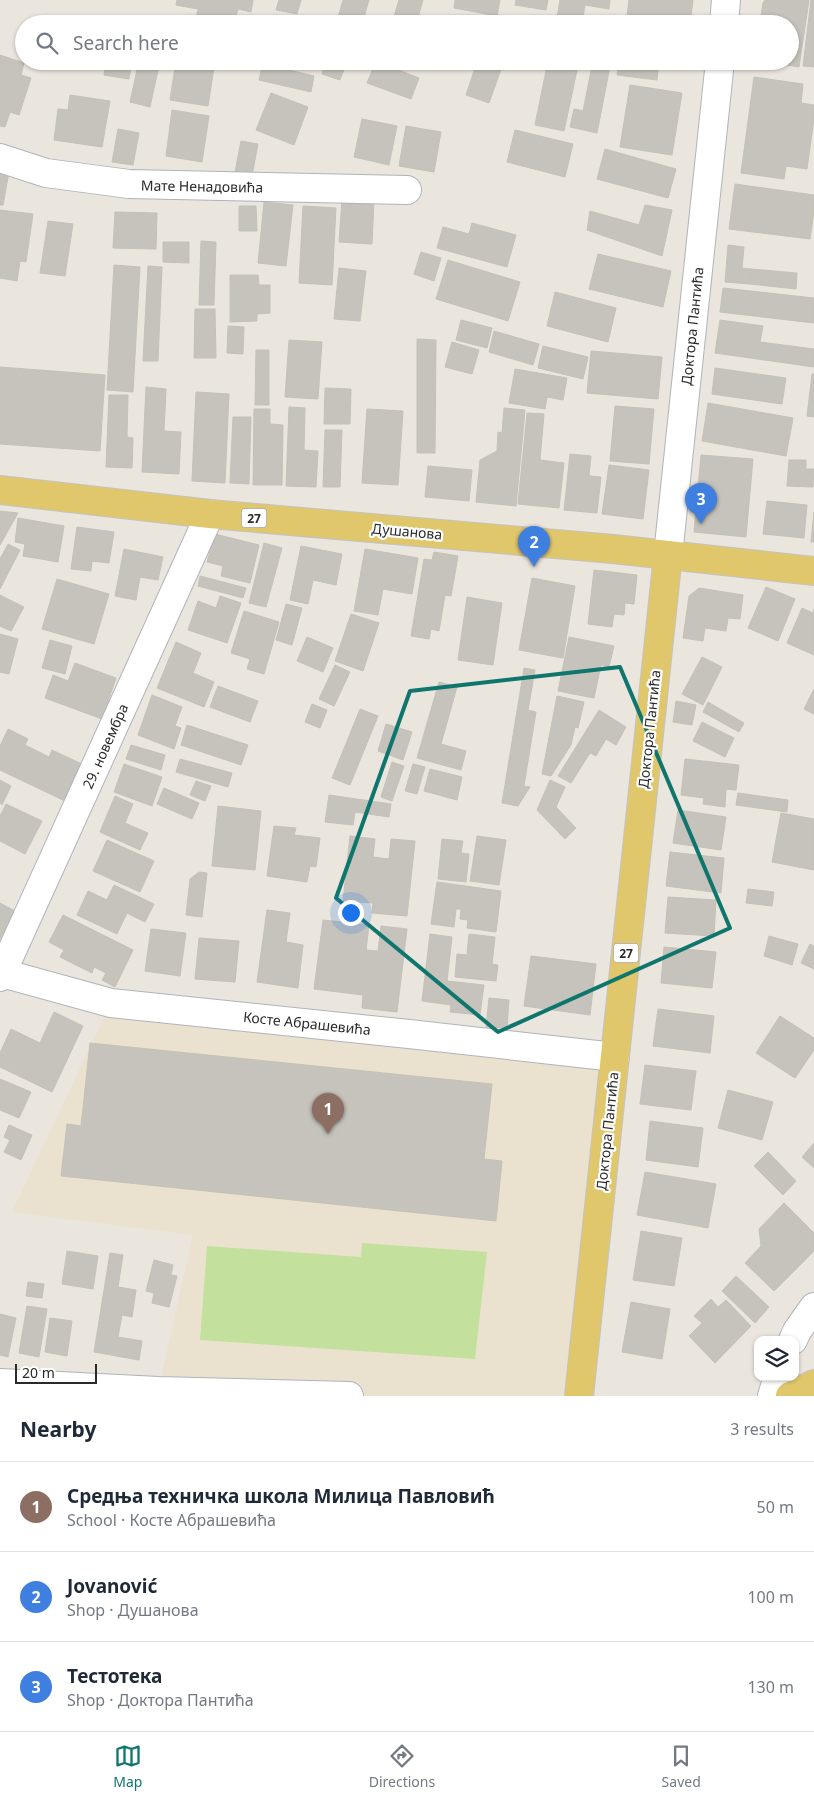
<!DOCTYPE html>
<meta charset="utf-8">
<style>
:root{--surface:#fff;--page:#f2f2f3;--text:#1f2937;--muted:#747a83;--line:#e0e1e3;--accent:#0f766e}
body{margin:0;font-family:"Noto Sans",sans-serif;background:var(--page);color:var(--text)}
.controls{position:absolute;right:15px;bottom:15px;display:grid;overflow:hidden;border-radius:10px;box-shadow:0 1px 4px #0004}
.controls button{width:45px;height:45px;display:grid;place-items:center;padding:0;border:0;border-bottom:1px solid var(--line);background:var(--surface);color:var(--text);font:25px sans-serif}
.scale{position:absolute;left:15px;bottom:12px;width:82px;box-sizing:border-box;padding-left:5px;border:2px solid #2a2a2a;border-top:0;font-size:14px;line-height:18px;white-space:nowrap;color:#2a2a2a;-webkit-text-stroke:4px #fff;paint-order:stroke}
.you{position:absolute;left:350px;top:912px;width:18px;height:18px;margin:-12px;border:4px solid #fff;border-radius:50%;background:#1a73e8;box-shadow:0 0 0 8px #1a73e833}
.badge{display:grid;place-items:center;width:32px;height:32px;border-radius:50%;background:var(--accent);color:#fff;font-size:16px;font-weight:700}
.pin{position:absolute;translate:-50% -41px;filter:drop-shadow(0 1px 2px #0008)}
.pin::after{content:'';position:absolute;top:26px;width:18px;height:15px;background:inherit;clip-path:polygon(0 0,100% 0,50% 100%)}
.list{margin:0;padding:0;list-style:none}
h2{display:flex;justify-content:space-between;align-items:center;height:65px;margin:0;padding:0 20px;font-size:21px}
h2 small{font-size:16px;font-weight:400;color:var(--muted)}
.list li{display:grid;grid-template-columns:32px 1fr auto;gap:15px;align-items:center;box-sizing:border-box;height:90px;padding:0 20px;border-top:1px solid var(--line)}
.list b{display:block;font-size:19px;white-space:nowrap}
.list p{margin:0;font-size:16px;white-space:nowrap;color:var(--muted)}
.list em{font-size:16px;font-style:normal;color:var(--muted)}
.icon{flex:none;width:28px;height:28px;fill:none;stroke:currentColor;stroke-width:2;stroke-linecap:round;stroke-linejoin:round}
.map{position:relative;flex:none;width:814px;height:1396px;overflow:hidden}
.search{position:absolute;background:var(--surface);box-shadow:0 1px 4px #0004;left:15px;right:15px;top:15px;height:55px;display:flex;align-items:center;gap:12px;box-sizing:border-box;padding:0 18px;border-radius:28px;color:var(--muted);font-size:19px}
.sheet{height:335px;background:var(--surface)}
nav{display:flex;justify-content:space-around;align-items:center;box-sizing:border-box;height:70px;border-top:1px solid var(--line);background:var(--surface);font-size:14px;color:var(--muted)}
nav a{display:grid;justify-items:center;gap:2px}
nav .on{color:var(--accent)}
.map>svg:first-child{display:block}
</style>
<div class="map">
<svg width="814" height="1396" viewBox="0 0 814 1396">
<rect width="100%" height="100%" fill="#eae5dd"/>
<!-- education -->
<polygon fill="#eae2cf" points="111,1003 615,1057 580,1396 325,1396 158,1391 193,1235 12,1212"/>
<!-- pitch -->
<polygon fill="#c3e19d" points="362,1243 487,1252 475,1359 200,1340 207,1246 361,1257"/>
<!-- building -->
<g fill="#c6c3bc" stroke="#c5c1b7">
<polygon points="177,0 253,0 251,12 238,9 234,24 195,23 198,9 176,5"/>
<polygon points="279,0 301,0 297,14 276,10"/>
<polygon points="343,0 369,0 362,24 336,24"/>
<polygon points="399,0 423,0 416,24 392,23"/>
<polygon points="455,0 500,0 497,16 454,8"/>
<polygon points="516,0 548,0 546,10 515,5"/>
<polygon points="560,0 610,0 609,9 585,5 582,24 556,24"/>
<polygon points="629,0 693,0 690,24 626,24"/>
<polygon points="765,0 809,0 799,67 763,61 790,61 790,24 753,24 753,21 760,22 763,3"/>
<polygon points="811,0 814,0 814,67 803,66"/>
<polygon points="273,19 288,22 288,24 272,24"/>
<polygon points="0,55 24,63 21,75 31,78 19,115 10,112 5,127 0,126"/>
<polygon points="106,61 132,61 129,79 104,75"/>
<polygon points="139,61 160,61 150,107 130,102"/>
<polygon points="176,61 215,61 208,106 170,100"/>
<polygon points="263,61 279,61 277,67 314,76 311,92 259,80"/>
<polygon points="326,61 347,61 340,80 322,74"/>
<polygon points="376,61 394,61 391,67 419,78 411,99 367,83"/>
<polygon points="476,61 504,61 489,103 466,95 477,62"/>
<polygon points="548,61 579,61 564,131 535,125"/>
<polygon points="593,61 611,61 597,133 570,127 574,109 583,111"/>
<polygon points="619,61 659,61 657,80 617,75"/>
<polygon points="667,61 687,61 686,67 666,65"/>
<polygon points="754,77 803,84 801,103 814,105 814,119 807,169 786,166 784,179 741,173"/>
<polygon points="630,85 682,93 672,155 620,147"/>
<polygon points="271,93 308,107 294,145 256,130"/>
<polygon points="70,95 110,101 102,147 54,140 58,109 68,110"/>
<polygon points="172,110 209,116 202,162 166,156"/>
<polygon points="362,119 397,126 389,165 354,157"/>
<polygon points="406,126 441,132 434,172 399,166"/>
<polygon points="118,129 139,133 133,165 112,162"/>
<polygon points="515,130 573,144 565,177 507,162"/>
<polygon points="241,141 258,144 252,176 235,172"/>
<polygon points="605,149 676,169 668,198 597,179"/>
<polygon points="0,170 9,172 3,205 0,205"/>
<polygon points="735,184 814,195 814,212 810,239 729,229"/>
<polygon points="342,199 374,201 372,244 339,242"/>
<polygon points="264,202 293,205 286,266 258,263"/>
<polygon points="645,205 672,210 662,256 587,230 590,211 639,225"/>
<polygon points="239,206 256,206 257,231 239,231"/>
<polygon points="303,206 336,208 332,285 299,283"/>
<polygon points="0,210 33,214 26,262 20,261 17,281 0,278"/>
<polygon points="115,212 157,213 156,249 113,248"/>
<polygon points="48,221 73,224 65,276 40,273"/>
<polygon points="472,223 516,235 507,267 437,248 443,227 469,234"/>
<polygon points="201,241 216,242 214,305 199,305"/>
<polygon points="163,242 189,242 189,263 163,262"/>
<polygon points="728,245 744,247 742,268 751,269 750,284 725,282"/>
<polygon points="421,252 441,258 434,281 414,274"/>
<polygon points="598,254 671,271 663,307 589,289"/>
<polygon points="448,260 520,282 508,321 436,299"/>
<polygon points="114,265 140,267 133,392 107,390"/>
<polygon points="148,266 162,267 158,361 143,361"/>
<polygon points="339,268 366,271 360,321 334,319"/>
<polygon points="751,269 797,273 796,289 750,284"/>
<polygon points="230,275 258,275 259,285 270,285 270,313 257,314 257,321 230,322"/>
<polygon points="723,288 814,298 814,323 720,312"/>
<polygon points="555,292 616,308 608,342 547,326"/>
<polygon points="195,309 215,309 216,358 194,358"/>
<polygon points="461,320 492,328 487,348 456,340"/>
<polygon points="720,320 763,326 760,342 814,349 814,367 715,353"/>
<polygon points="228,326 244,327 243,354 227,353"/>
<polygon points="494,331 539,344 533,365 489,352"/>
<polygon points="417,339 436,340 435,453 417,453"/>
<polygon points="289,340 322,342 318,399 285,397"/>
<polygon points="452,342 479,350 472,374 445,367"/>
<polygon points="543,346 588,357 583,379 538,368"/>
<polygon points="256,350 269,350 269,405 255,405"/>
<polygon points="591,351 662,357 658,399 587,393"/>
<polygon points="0,367 105,375 100,451 0,444"/>
<polygon points="715,368 786,378 782,404 712,394"/>
<polygon points="515,369 567,378 563,400 547,397 545,409 509,403"/>
<polygon points="812,374 814,374 814,417 807,416"/>
<polygon points="146,387 166,389 164,431 181,432 179,474 142,472"/>
<polygon points="325,388 351,389 350,424 324,424"/>
<polygon points="196,392 229,394 225,483 192,481"/>
<polygon points="109,395 128,395 127,437 133,438 132,468 106,467"/>
<polygon points="708,403 793,418 786,456 702,441"/>
<polygon points="615,406 654,409 649,464 610,461"/>
<polygon points="289,407 305,408 304,450 318,451 316,487 286,486"/>
<polygon points="504,408 525,410 516,506 476,502 480,460 497,451 498,432 502,433"/>
<polygon points="254,409 270,409 270,424 283,425 282,485 253,485"/>
<polygon points="367,409 403,411 398,485 362,483"/>
<polygon points="527,413 544,414 540,460 564,463 559,508 518,504"/>
<polygon points="233,417 251,417 249,484 230,483"/>
<polygon points="325,430 342,430 340,487 323,487"/>
<polygon points="570,454 591,456 589,476 601,477 597,513 564,510"/>
<polygon points="701,455 753,459 746,537 694,532"/>
<polygon points="789,460 806,460 806,469 814,469 813,487 787,486"/>
<polygon points="609,465 649,470 643,519 602,514"/>
<polygon points="428,466 472,470 469,501 425,497"/>
<polygon points="767,501 807,505 804,538 763,534"/>
<polygon points="0,511 18,513 0,545"/>
<polygon points="814,512 814,542 811,542"/>
<polygon points="18,518 64,526 58,562 23,556 25,544 15,542"/>
<polygon points="77,527 114,532 109,563 92,561 91,571 71,569"/>
<polygon points="215,534 259,545 250,583 221,576 223,566 207,562"/>
<polygon points="264,543 282,548 266,607 249,603"/>
<polygon points="8,544 20,550 0,589 0,559"/>
<polygon points="301,546 342,554 336,585 313,580 308,604 290,600"/>
<polygon points="124,549 163,557 158,580 140,577 136,600 115,596"/>
<polygon points="365,549 418,558 412,594 383,589 378,615 354,611"/>
<polygon points="434,552 458,556 451,596 445,595 439,631 431,629 429,639 411,636 424,559 432,560"/>
<polygon points="594,570 637,575 634,604 625,603 624,615 614,614 612,627 588,624"/>
<polygon points="200,576 246,588 243,598 198,586"/>
<polygon points="532,578 575,586 563,658 519,650"/>
<polygon points="57,579 109,594 94,644 42,629"/>
<polygon points="766,587 795,599 778,641 748,628"/>
<polygon points="699,588 743,595 740,619 728,618 726,631 705,628 703,641 683,638 689,596"/>
<polygon points="0,595 24,607 11,631 0,626"/>
<polygon points="220,596 241,603 227,643 188,630 198,601 216,608"/>
<polygon points="467,597 502,603 493,665 458,660"/>
<polygon points="286,604 302,608 292,645 276,640"/>
<polygon points="802,608 813,613 814,609 814,655 787,643"/>
<polygon points="244,611 279,622 264,674 247,669 250,659 231,653"/>
<polygon points="351,614 379,623 363,671 335,661"/>
<polygon points="0,634 18,639 9,674 0,672"/>
<polygon points="307,637 333,648 323,672 297,661"/>
<polygon points="569,637 614,646 609,667 601,665 594,698 558,691"/>
<polygon points="50,640 72,646 65,674 42,668"/>
<polygon points="176,642 201,653 193,673 214,682 204,707 157,688"/>
<polygon points="702,657 722,667 703,705 682,694"/>
<polygon points="75,663 116,678 102,719 45,698 53,675 68,681"/>
<polygon points="335,665 350,672 334,706 319,699"/>
<polygon points="524,668 535,670 528,710 536,712 524,786 530,787 518,806 502,803"/>
<polygon points="439,682 457,687 441,744 466,751 461,770 417,758"/>
<polygon points="218,686 258,701 250,722 210,707"/>
<polygon points="814,689 814,714 804,709"/>
<polygon points="152,695 182,707 175,726 181,728 174,749 138,735"/>
<polygon points="557,696 584,702 578,728 575,727 571,745 551,776 542,774"/>
<polygon points="676,701 696,705 692,725 673,722"/>
<polygon points="708,702 744,723 739,732 703,712"/>
<polygon points="312,704 327,710 320,728 305,722"/>
<polygon points="360,709 378,716 350,785 332,778"/>
<polygon points="599,710 626,727 616,745 606,739 596,756 590,753 571,783 558,776"/>
<polygon points="702,722 734,738 725,757 693,741"/>
<polygon points="386,724 412,732 403,760 378,751"/>
<polygon points="187,725 248,745 241,765 181,745"/>
<polygon points="8,729 28,739 25,745 49,757 52,750 84,765 67,802 0,770 0,746"/>
<polygon points="131,745 165,755 161,770 126,759"/>
<polygon points="180,759 232,773 228,787 176,772"/>
<polygon points="685,759 739,765 736,790 726,789 725,807 703,804 704,798 681,795"/>
<polygon points="392,762 404,766 392,801 381,797"/>
<polygon points="124,764 162,777 152,806 114,792"/>
<polygon points="413,764 425,767 417,794 405,791"/>
<polygon points="430,769 462,777 457,800 424,791"/>
<polygon points="0,780 11,786 2,805 0,803"/>
<polygon points="550,780 565,787 556,807 576,828 565,839 537,810"/>
<polygon points="196,781 211,786 205,801 190,795"/>
<polygon points="164,788 199,803 192,819 157,804"/>
<polygon points="738,793 788,800 787,812 736,805"/>
<polygon points="329,795 391,804 389,817 355,812 353,825 325,822"/>
<polygon points="115,796 133,804 125,823 148,833 140,850 100,832"/>
<polygon points="6,804 42,821 25,854 0,841 0,816"/>
<polygon points="218,806 261,811 255,870 212,866"/>
<polygon points="678,810 726,817 721,850 673,843"/>
<polygon points="781,813 814,819 814,870 772,862"/>
<polygon points="274,826 296,828 294,835 320,838 316,867 310,866 307,882 267,876"/>
<polygon points="350,836 375,839 373,857 389,859 391,839 415,841 407,916 372,913 373,903 343,901"/>
<polygon points="477,836 506,840 499,885 470,881"/>
<polygon points="442,839 463,841 461,853 469,854 466,882 438,879"/>
<polygon points="107,840 154,861 140,892 93,871"/>
<polygon points="670,852 724,858 721,893 666,886"/>
<polygon points="199,872 207,873 202,917 186,915 190,879"/>
<polygon points="437,882 501,891 496,932 467,928 468,920 460,919 461,909 456,909 454,927 431,924"/>
<polygon points="114,885 154,904 145,922 127,913 117,934 77,915 88,891 107,900"/>
<polygon points="748,889 774,892 772,906 746,903"/>
<polygon points="668,897 716,900 714,936 665,933"/>
<polygon points="0,903 15,911 0,939"/>
<polygon points="267,910 290,913 286,942 303,945 298,988 257,982"/>
<polygon points="63,915 133,950 115,987 102,980 106,973 94,967 92,973 60,957 64,950 49,942"/>
<polygon points="323,920 369,925 366,950 378,951 381,926 407,929 397,1012 362,1008 363,995 314,989"/>
<polygon points="151,929 186,933 180,976 145,971"/>
<polygon points="430,934 452,937 447,981 484,985 480,1015 450,1012 451,1005 422,1001"/>
<polygon points="469,934 495,937 492,964 498,965 496,981 455,977 457,954 467,955"/>
<polygon points="769,936 798,944 792,965 764,956"/>
<polygon points="199,938 239,941 235,982 195,979"/>
<polygon points="810,944 814,946 814,969 801,963"/>
<polygon points="664,947 716,952 712,988 661,983"/>
<polygon points="531,956 596,964 590,1015 524,1006"/>
<polygon points="489,998 509,1000 507,1028 486,1027"/>
<polygon points="658,1009 714,1016 710,1053 653,1046"/>
<polygon points="54,1012 83,1026 52,1092 0,1067 0,1053 11,1029 40,1043"/>
<polygon points="780,1016 814,1038 814,1050 795,1078 756,1053"/>
<polygon points="90,1043 492,1084 484,1159 502,1161 496,1221 61,1176 67,1124 81,1126"/>
<polygon points="645,1065 696,1071 691,1110 640,1104"/>
<polygon points="0,1079 31,1092 19,1118 0,1110"/>
<polygon points="728,1090 773,1102 762,1140 718,1128"/>
<polygon points="650,1121 703,1128 698,1167 646,1160"/>
<polygon points="9,1125 32,1135 21,1160 4,1152 10,1140 4,1137"/>
<polygon points="814,1143 814,1168 802,1157"/>
<polygon points="768,1152 796,1181 783,1195 754,1166"/>
<polygon points="645,1172 716,1184 708,1228 637,1215"/>
<polygon points="784,1203 814,1233 814,1251 774,1291 745,1263 761,1246 759,1229"/>
<polygon points="641,1231 682,1238 674,1286 633,1280"/>
<polygon points="67,1251 98,1256 93,1289 62,1284"/>
<polygon points="110,1253 123,1255 118,1287 136,1290 132,1317 122,1315 118,1337 142,1341 139,1360 94,1352"/>
<polygon points="154,1260 173,1265 171,1275 177,1276 169,1307 152,1303 154,1293 146,1291"/>
<polygon points="736,1276 769,1307 755,1323 722,1291"/>
<polygon points="28,1282 44,1284 42,1298 26,1296"/>
<polygon points="711,1299 718,1307 726,1300 751,1326 715,1363 689,1336 702,1323 694,1316"/>
<polygon points="631,1302 670,1309 662,1359 622,1352"/>
<polygon points="27,1306 47,1309 39,1357 19,1353"/>
<polygon points="0,1314 16,1318 8,1357 0,1355"/>
<polygon points="50,1318 72,1321 67,1356 45,1352"/>
</g>
<g fill="none" stroke-linecap="round" stroke-linejoin="round">
<defs>
<g id="minor">
<polyline points="724,24 726,0"/>
<polyline points="0,158 46,173 129,184 407,190"/>
<polyline points="668,555 720,61"/>
<polyline points="2,973 111,1003 409,1034 615,1057"/>
<polyline points="0,977 210,514"/>
<polyline points="793,1340 797,1331 814,1307"/>
<polyline points="0,1383 158,1391 349,1396"/>
<polyline points="772,1396 778,1377"/>
</g>
<g id="major">
<polyline points="0,490 210,514 613,549 814,571"/>
<polyline points="579,1396 668,555"/>
<polyline points="790,1396 814,1384"/>
</g>
</defs>
<!-- minor casing -->
<use href="#minor" stroke="#b1b3bc" stroke-width="30"/>
<!-- major casing -->
<use href="#major" stroke="#c3c3c3" stroke-width="30"/>
<!-- minor -->
<use href="#minor" stroke="#fff" stroke-width="28"/>
<!-- major -->
<use href="#major" stroke="#e1c76c" stroke-width="28"/>
</g>
<!-- marked area -->
<path fill="none" stroke="#0f766e" stroke-width="4" stroke-linejoin="round" d="M620,667L730,928L498,1032L336,898L410,691Z"/>
<g text-anchor="middle" dominant-baseline="central" stroke-width="4.5" stroke-linejoin="round" paint-order="stroke">
<!-- shield labels -->
<g fill="#fff" stroke="#6a6a6a" stroke-width="1">
<rect x="241.5" y="508.5" width="25" height="19" rx="4"/>
<rect x="613.5" y="943.5" width="25" height="19" rx="4"/>
</g>
<g font-size="12" font-weight="bold" fill="#2a2a2a">
<text x="254" y="518">27</text>
<text x="626" y="953">27</text>
</g>
<!-- street labels -->
<g font-size="14" fill="#2a2a2a" stroke="#fff">
<text transform="translate(202 186) rotate(1)">Мате Ненадовића</text>
<text transform="translate(692 326) rotate(-84)">Доктора Пантића</text>
<text transform="translate(407 531) rotate(5)">Душанова</text>
<text transform="translate(649 729) rotate(-84)">Доктора Пантића</text>
<text transform="translate(105 746) rotate(-66)">29. новембра</text>
<text transform="translate(307 1023) rotate(6)">Косте Абрашевића</text>
<text transform="translate(607 1131) rotate(-84)">Доктора Пантића</text>
</g>
</g>
</svg>
<div class="controls">
<button><svg class="icon" aria-label="layers" viewBox="0 0 24 24"><path d="M12 4l9 5-9 5-9-5zM3 14l9 5 9-5"/></svg></button>
</div>
<div class="scale">20 m</div>
<div class="you"></div>
<div class="pin badge" style="left:328px;top:1134px;background:#8d6e63">1</div>
<div class="pin badge" style="left:534px;top:567px;background:#3f7fe0">2</div>
<div class="pin badge" style="left:701px;top:524px;background:#3f7fe0">3</div>
<div class="search"><svg class="icon" aria-label="search" viewBox="0 0 24 24"><circle cx="10" cy="10" r="6"/><path d="M15 15l6 6"/></svg>Search here</div>
</div>
<section class="sheet">
<h2>Nearby<small>3 results</small></h2>
<ul class="list">
<li><span class="badge" style="background:#8d6e63">1</span><div><b>Средња техничка школа Милица Павловић</b><p>School · Косте Абрашевића</p></div><em>50 m</em></li>
<li><span class="badge" style="background:#3f7fe0">2</span><div><b>Jovanović</b><p>Shop · Душанова</p></div><em>100 m</em></li>
<li><span class="badge" style="background:#3f7fe0">3</span><div><b>Тестотека</b><p>Shop · Доктора Пантића</p></div><em>130 m</em></li>
</ul>
</section>
<nav>
<a class="on"><svg class="icon" aria-label="map" viewBox="0 0 24 24"><path d="M3 6l6-2 6 2 6-2v14l-6 2-6-2-6 2zM9 4v14M15 6v14"/></svg>Map</a>
<a><svg class="icon" aria-label="directions" viewBox="0 0 24 24"><path d="M12 3l9 9-9 9-9-9zM9 14v-3h6M13 9l2 2-2 2"/></svg>Directions</a>
<a><svg class="icon" aria-label="saved" viewBox="0 0 24 24"><path d="M7 4h10v16l-5-4-5 4z"/></svg>Saved</a>
</nav>
